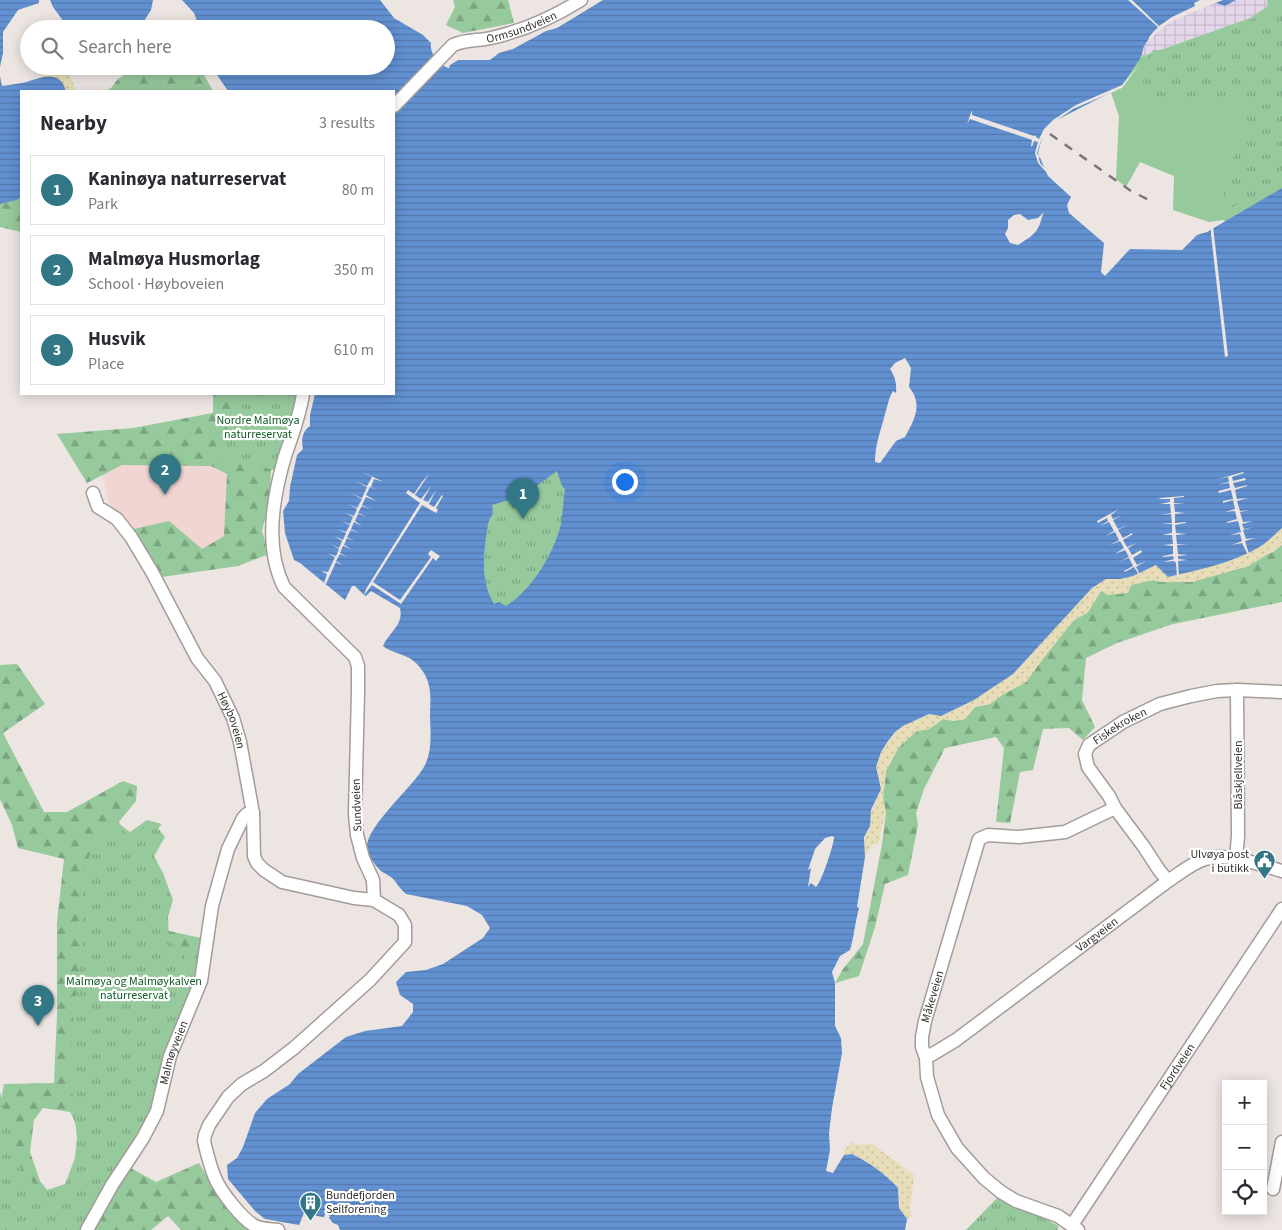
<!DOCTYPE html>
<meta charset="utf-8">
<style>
:root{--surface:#fff;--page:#f2f2f3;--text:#2b2b33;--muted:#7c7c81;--line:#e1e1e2;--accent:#327785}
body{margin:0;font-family:"Source Sans 3",sans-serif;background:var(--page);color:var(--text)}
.controls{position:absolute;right:15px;bottom:15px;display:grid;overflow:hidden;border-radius:0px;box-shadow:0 2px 12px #0003}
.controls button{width:45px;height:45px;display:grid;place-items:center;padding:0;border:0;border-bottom:1px solid var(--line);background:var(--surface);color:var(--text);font:25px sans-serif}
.you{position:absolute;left:624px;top:481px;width:18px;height:18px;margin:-12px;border:4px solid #fff;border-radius:50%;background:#1a73e8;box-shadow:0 0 0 8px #1a73e833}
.badge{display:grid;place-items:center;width:32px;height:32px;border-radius:50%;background:var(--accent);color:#fff;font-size:16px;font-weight:700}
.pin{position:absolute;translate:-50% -41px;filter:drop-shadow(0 1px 2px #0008)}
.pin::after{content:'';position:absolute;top:26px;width:18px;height:15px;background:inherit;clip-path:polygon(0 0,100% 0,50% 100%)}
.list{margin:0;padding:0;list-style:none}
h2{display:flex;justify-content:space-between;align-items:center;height:65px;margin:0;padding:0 20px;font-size:21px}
h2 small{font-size:16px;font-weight:400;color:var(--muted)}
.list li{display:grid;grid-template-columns:32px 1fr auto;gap:15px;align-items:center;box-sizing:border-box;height:70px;margin:0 10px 10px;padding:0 10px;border:1px solid var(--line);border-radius:0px}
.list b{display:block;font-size:19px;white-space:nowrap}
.list p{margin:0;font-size:16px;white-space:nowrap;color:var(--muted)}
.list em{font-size:16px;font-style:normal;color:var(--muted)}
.icon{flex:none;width:28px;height:28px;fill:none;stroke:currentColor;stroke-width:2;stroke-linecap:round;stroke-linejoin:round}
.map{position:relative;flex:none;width:1282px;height:1230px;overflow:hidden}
.search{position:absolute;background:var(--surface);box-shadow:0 2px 12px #0003;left:20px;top:20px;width:375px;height:55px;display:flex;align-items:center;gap:12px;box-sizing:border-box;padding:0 18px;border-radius:28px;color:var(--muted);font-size:19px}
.panel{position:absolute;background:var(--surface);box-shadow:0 2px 12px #0003;left:20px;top:90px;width:375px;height:305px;border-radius:0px}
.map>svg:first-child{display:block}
</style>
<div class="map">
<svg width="1282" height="1230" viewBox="0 0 1282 1230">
<defs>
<pattern id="industrial-grid" width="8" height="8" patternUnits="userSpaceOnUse" patternTransform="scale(1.25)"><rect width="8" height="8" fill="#e4d7eb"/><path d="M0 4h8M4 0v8" fill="none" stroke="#c4b9ca"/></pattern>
<pattern id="forest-firs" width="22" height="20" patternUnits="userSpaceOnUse" patternTransform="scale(1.25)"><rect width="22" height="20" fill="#96c99c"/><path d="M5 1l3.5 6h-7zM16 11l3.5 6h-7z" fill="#7ba480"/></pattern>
<pattern id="sand-dots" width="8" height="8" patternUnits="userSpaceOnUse" patternTransform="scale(1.25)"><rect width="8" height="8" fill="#e7ddb8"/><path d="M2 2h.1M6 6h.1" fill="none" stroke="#c7be9e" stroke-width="1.8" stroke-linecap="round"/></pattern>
<pattern id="park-tufts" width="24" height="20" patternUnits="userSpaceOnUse" patternTransform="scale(1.25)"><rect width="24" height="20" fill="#96c99c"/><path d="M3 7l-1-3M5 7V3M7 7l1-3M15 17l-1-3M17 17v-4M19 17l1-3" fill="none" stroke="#7ba480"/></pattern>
<pattern id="water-rules" width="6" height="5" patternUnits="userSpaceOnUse" patternTransform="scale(1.25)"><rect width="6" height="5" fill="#6291d2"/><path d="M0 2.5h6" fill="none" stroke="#5277ab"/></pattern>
</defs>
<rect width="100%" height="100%" fill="#ece5e2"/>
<!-- industrial -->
<polygon fill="url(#industrial-grid)" points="1236,0 1267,0 1268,6 1250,18 1141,57 1144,46 1154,31 1167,22 1216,3 1225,6"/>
<!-- education -->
<polygon fill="#f0d5d2" points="108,463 227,464 251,559 156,575 110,507 102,474"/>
<!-- green -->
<polygon fill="#96c99c" points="1267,0 1282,0 1282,188 1225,222 1224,220 1209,222 1173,210 1174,176 1140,162 1126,187 1116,179 1119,116 1111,93 1121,87 1138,60 1141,57 1250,18 1268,6"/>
<!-- forest -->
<g fill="url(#forest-firs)" fill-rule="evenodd">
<polygon points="453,0 508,0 514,23 463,33 446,25 455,7"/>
<polygon points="137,66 199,66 213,91 104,91 111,88 118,79"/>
<polygon points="21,197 21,232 0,227 0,204 17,200"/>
<polygon points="213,394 292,394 281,448 271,471 270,498 262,531 269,554 238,566 155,578 125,531 169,521 202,549 224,536 227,474 211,466 122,465 87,483 57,434 133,428 213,413"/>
<polygon points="1282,545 1282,602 1173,624 1117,643 1086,658 1082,700 1095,727 1083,740 1069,728 1043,729 1033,770 1020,772 1010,823 996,822 1004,748 996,737 945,748 924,789 916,813 918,825 908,875 885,884 875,927 859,976 835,983 843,969 863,944 882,844 886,813 883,798 886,771 899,746 917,731 929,729 943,719 954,721 965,719 975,707 990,704 1002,695 1026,682 1045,656 1073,621 1088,612 1101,591 1153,580 1161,582 1193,582 1273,552"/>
<path d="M17,664L45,704L3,733L44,812H67L123,781L137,786L136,801L118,823L130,832L147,820L162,824L151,837L160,929L201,938L197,968L188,996L118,1161L156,1182L199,1163C215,1189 227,1218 256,1230H181L168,1216L151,1230H0V1106L4,1084L54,1083L57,1015V922L64,859L18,848L12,825L0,799V665ZM43,1108L70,1112C85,1135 74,1164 66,1187L48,1191L40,1181L30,1152L34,1120Z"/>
</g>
<!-- sand -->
<g fill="url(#sand-dots)">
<path d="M54,66C66,66 73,81 76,91H66C62,79 53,77 41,77L44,72Z"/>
<polygon points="1282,528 1282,545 1249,566 1192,582 1161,582 1153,580 1131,585 1128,593 1108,595 1101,591 1088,612 1073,621 1045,656 1026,682 1002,695 990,704 975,707 965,719 954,721 943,719 929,729 917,731 899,747 886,771 883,798 886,813 880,834 879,844 875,845 874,842 865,857 865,833 868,832 870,826 870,815 881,789 876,766 881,752 895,732 903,726 929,714 941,716 974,700 1013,674 1092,588 1106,579 1120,579 1133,576 1156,565 1199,570 1234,558 1262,545"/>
<polygon points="852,1143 860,1145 872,1144 914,1175 910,1210 912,1216 907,1219 899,1208 898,1188 868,1162 852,1154 844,1155 844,1150"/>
</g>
<!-- park -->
<g fill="url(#park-tufts)">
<polygon points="1282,9 1282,181 1262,194 1245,200 1229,209 1224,202 1223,179 1245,134 1241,103 1227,100 1189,104 1151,97 1137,71 1153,50 1171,50 1215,32"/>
<polygon points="235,394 298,394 275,470 221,458"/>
<polygon points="612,417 516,665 436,471"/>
<polygon points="117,818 127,838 145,827 157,827 165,837 154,856 163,873 173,900 168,917 169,940 199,972 193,983 190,1000 158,1076 153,1108 82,1230 0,1230 0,1092 22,1172 44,1191 65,1184 75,1158 77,1138 70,1072 73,1020 84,930 81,911 85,867 96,839"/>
<polygon points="1000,1195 1035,1212 1058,1226 1058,1230 966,1230"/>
</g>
<!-- water -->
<g fill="url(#water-rules)" fill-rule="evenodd">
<polygon points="0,0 39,0 39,3 18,10 3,32 3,53 0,67"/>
<polygon points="50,0 153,0 151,10 139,29 69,29 53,7"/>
<path d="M182,0H380L394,18L423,35L431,43C429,53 440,66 449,68L450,65L458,60H490L499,53L513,49L546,31L557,28L603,0H1236L1225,6L1216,3L1190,12L1167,22L1154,31L1144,46L1141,57L1121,87L1051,123L1043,134L1038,153L1048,176L1071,197L1067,205L1069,213L1104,243L1101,272L1105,276L1130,249L1182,250L1197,235L1207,232L1282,188V528C1275,534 1269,541 1261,546C1233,563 1199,570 1168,577L1156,565L1133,576L1120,579H1106L1092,588L1013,674L974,700L941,716L929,714L903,726L895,732L888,741L881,752L876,767L881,789L871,810L870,826L864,837L865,857L857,907L859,908C855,923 854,937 850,950L840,956L832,972L835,983V1026L841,1038L842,1053L832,1108L829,1133L830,1150L826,1171L833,1173L844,1155L852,1154C870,1163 884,1173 898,1188L899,1208L907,1219L905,1230H340L338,1225L333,1223L329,1218L330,1216L325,1214L324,1217H322L304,1213L299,1225L265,1219L255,1211L228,1179L227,1165L237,1158L243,1147L255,1113L267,1099L290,1084L298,1074L346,1037L365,1031L402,1026L413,1012V1004L400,995L396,982L406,972L426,970L443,964L483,938L490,928L482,915L467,906L406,894C401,890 398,885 394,880C391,876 385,874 381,871C376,866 368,856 367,849C364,827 415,786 425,765C433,749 430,730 430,713C431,692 431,679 417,664C408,654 393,654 383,646C389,632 404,625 400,608L371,591L366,596L364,595L355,586H352L345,600L300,563L294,560L285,533L283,511L289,501L290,487L297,455L303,449C301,441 302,431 310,426V415L315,394H394V91H228L211,66H386V29H200L194,13ZM1044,212C1041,218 1041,223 1038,228C1034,236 1025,240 1018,245L1010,243L1005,234L1008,228V220L1014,215L1020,214L1028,220L1038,218ZM905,358L911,368L909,387C923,404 915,419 905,437L896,441L880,463L875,462C875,444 881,430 885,414C888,405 888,399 893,391L896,393C897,384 895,376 890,369L895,363ZM557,471L562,486L565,489C563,501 563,512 561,524C554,553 532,590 506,606L499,602L494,604C479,579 484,550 488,524L490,518L493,514L492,505L513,499L531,490ZM832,836L834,837C834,844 822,881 816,887L811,883L808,887L811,868L808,870L815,849L825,838Z"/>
<path d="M0,76L2,86C9,85 16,84 22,83C39,79 59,67 66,91H21V197L17,200L0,204Z"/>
</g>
<!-- pier -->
<g fill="#ece5e2">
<polygon points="1128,0 1132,0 1159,26 1172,17 1195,6 1194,3 1200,0 1223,0 1172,21 1156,33 1149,42 1149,37 1158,27"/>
<polygon points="1140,64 1122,88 1073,109 1053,123 1048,128 1042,138 1037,153 1040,157 1039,158 1040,163 1055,178 1047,173 1038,163 1035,153 1038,142 1034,141 1032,147 1031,146 1032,140 970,119 967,124 972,110 972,115 1034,136 1036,135 1036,137 1039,139 1044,129 1053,120 1076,105 1122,85"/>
<polygon points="1213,226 1228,356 1225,357 1211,234 1211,227"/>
<polygon points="360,471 384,482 374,479 371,487 380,491 370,487 366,495 376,501 366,497 362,505 371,510 362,506 358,513 367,517 358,514 355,521 362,526 354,522 351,529 359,533 351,530 347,537 355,542 347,538 344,545 352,549 343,546 340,553 348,557 340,554 336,561 344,566 336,562 326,584 324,583 327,574 321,571 328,572 335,557 327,553 336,556 339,549 331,544 339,548 342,541 334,536 343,540 346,533 337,529 346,532 350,525 341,521 350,524 353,517 345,513 354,516 357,509 348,504 357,508 362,499 350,493 362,498 367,487 355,481 367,486 372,477"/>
<polygon points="1243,472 1244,473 1232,477 1233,481 1245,478 1246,480 1233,483 1235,488 1247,485 1247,486 1235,490 1237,499 1248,498 1237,501 1240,511 1250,510 1240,512 1243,522 1253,521 1242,524 1244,529 1254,527 1243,530 1246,539 1256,538 1245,541 1249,554 1248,555 1242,543 1232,545 1242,541 1240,534 1230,535 1241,532 1238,521 1227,523 1227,522 1237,519 1235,511 1225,512 1235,509 1233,500 1223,503 1223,501 1233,499 1231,490 1219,493 1218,491 1230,488 1229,483 1217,485 1229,482 1228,477 1215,480"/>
<polygon points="429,474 415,495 421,499 431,486 423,500 428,502 436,490 429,504 434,507 442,495 443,496 436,508 438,510 436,513 422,505 373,582 400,600 431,557 428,554 431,550 440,556 436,561 433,558 401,604 372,585 364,595 366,589 420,503 406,493 408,490 414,494 422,482"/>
<polygon points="1184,496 1184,497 1174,498 1174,503 1185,503 1174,504 1175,512 1185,513 1175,514 1175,523 1186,522 1186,523 1175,525 1176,533 1187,534 1176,535 1177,544 1187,544 1177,545 1178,554 1188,555 1178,556 1178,559 1188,560 1178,561 1179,577 1177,578 1176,563 1174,561 1163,562 1174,559 1173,556 1163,557 1163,556 1173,554 1173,546 1163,545 1173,544 1172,535 1162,535 1172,533 1172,524 1161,524 1172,523 1171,514 1160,515 1171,513 1170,504 1160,504 1170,502 1170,499 1160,499 1159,498"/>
<polygon points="1119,509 1111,515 1113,519 1122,515 1113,520 1118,529 1127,525 1118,530 1123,538 1132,533 1133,534 1123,540 1127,547 1137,543 1128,548 1132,555 1141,550 1142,552 1133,558 1137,565 1146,561 1136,567 1140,574 1139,575 1134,567 1125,572 1124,571 1133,566 1129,558 1119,562 1129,557 1125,550 1115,554 1124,548 1120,541 1110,545 1119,540 1115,532 1105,536 1114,531 1109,522 1100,526 1108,521 1107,518 1098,523 1097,521"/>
</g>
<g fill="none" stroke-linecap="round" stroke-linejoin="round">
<defs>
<g id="minor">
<path id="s1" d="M394,106L453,45C466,39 478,41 491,38C522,31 554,17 581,0"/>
<path id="s2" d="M93,493L98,507L117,519L131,537L152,572L197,658L215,681L233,718L240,742L253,813L254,856L257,863L264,870L282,882L354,898L374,900"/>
<polyline points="1236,859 1238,836 1237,690"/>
<path id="s3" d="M1168,881L1159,870L1144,847L1115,808L1109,796L1088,767L1085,754L1089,745L1123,722L1160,704L1191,696L1217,691L1237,690L1282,692"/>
<path id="s4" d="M926,1058L956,1040L1168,881C1180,873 1192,863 1205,859C1225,852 1262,865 1282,871"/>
<polyline points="1273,1189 1282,1142"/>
<path id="s5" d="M1072,1225L1282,909"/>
<path id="s6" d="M87,1230L112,1185L143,1138L157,1111L170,1056L201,981L212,906L228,849L243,818L247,814L253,813"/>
<path d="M278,1230C270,1229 261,1229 255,1226C242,1219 221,1192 215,1178C210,1166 207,1154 204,1141L205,1135L209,1125L228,1097L242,1084L264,1071L294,1048L370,980L405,942V925L399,915L374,900L373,880L363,858L357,835L355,814L358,692V666L355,657L284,587C264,547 273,497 285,456C292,436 300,415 303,394"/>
<path id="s7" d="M1078,1230L1058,1216L1016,1201L1001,1192L984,1178L957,1148L938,1115L927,1077L926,1058L922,1047V1037L925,1021L979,839L988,835L1019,837L1065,832L1115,808"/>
</g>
</defs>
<!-- minor casing -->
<use href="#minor" stroke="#a39c9a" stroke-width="15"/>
<!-- minor -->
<use href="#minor" stroke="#fff" stroke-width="12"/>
<!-- rail -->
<polyline stroke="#7b7674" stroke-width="2.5" stroke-dasharray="9 9" stroke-linecap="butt" points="1050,134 1131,191 1155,203"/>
</g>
<!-- icons -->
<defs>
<symbol id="civic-pin" viewBox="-11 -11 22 30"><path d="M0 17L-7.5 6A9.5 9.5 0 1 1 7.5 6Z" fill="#327785" stroke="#fff"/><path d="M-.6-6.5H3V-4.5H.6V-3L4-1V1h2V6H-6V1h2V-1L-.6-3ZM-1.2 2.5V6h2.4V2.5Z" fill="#fff"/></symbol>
<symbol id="building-pin" viewBox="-11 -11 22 30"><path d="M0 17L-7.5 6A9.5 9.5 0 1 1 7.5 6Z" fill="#327785" stroke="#fff"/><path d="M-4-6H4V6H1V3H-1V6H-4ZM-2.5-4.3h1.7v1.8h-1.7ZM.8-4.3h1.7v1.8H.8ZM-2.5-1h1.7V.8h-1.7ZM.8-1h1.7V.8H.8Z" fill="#fff"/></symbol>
</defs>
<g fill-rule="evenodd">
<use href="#civic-pin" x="1252" y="848" width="25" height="34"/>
<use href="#building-pin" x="298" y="1190" width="25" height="34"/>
</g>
<g text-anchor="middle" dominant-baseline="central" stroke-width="4.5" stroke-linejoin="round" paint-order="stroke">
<!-- street labels -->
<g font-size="12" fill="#343130" stroke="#fff">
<text stroke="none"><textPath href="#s1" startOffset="156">Ormsundveien</textPath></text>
<text stroke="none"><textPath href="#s2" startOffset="270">Høyboveien</textPath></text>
<text stroke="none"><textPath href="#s3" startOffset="199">Fiskekroken</textPath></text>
<text transform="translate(1238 775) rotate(-90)">Blåskjellveien</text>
<text transform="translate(357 805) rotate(-92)">Sundveien</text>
<text stroke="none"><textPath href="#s4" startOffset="211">Vargveien</textPath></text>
<text stroke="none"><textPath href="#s7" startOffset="309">Måkeveien</textPath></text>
<text stroke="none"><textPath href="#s6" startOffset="199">Malmøyveien</textPath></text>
<text stroke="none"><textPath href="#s5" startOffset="190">Fjordveien</textPath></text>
</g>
<!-- park labels -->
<g font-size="12" fill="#0f5d26" stroke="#fff">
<text x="258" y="420">Nordre Malmøya<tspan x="258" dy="14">naturreservat</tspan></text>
<text x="134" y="981">Malmøya og Malmøykalven<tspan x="134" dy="14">naturreservat</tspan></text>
</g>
<!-- poi labels -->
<g font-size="12" fill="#343130" stroke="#fff" text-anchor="end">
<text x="1249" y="854">Ulvøya post<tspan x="1249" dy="14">i butikk</tspan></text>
<text x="326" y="1195" text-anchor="start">Bundefjorden<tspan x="326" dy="14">Seilforening</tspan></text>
</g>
</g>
</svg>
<div class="controls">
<button>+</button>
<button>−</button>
<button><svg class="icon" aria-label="locate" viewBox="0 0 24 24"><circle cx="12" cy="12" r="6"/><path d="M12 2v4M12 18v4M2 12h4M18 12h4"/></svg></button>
</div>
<div class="you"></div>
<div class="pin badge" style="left:523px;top:519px">1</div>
<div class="pin badge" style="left:165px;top:495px">2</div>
<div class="pin badge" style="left:38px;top:1026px">3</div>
<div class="search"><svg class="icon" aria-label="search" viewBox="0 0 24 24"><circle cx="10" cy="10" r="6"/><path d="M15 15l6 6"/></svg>Search here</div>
<section class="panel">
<h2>Nearby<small>3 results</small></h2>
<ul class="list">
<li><span class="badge">1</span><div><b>Kaninøya naturreservat</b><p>Park</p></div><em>80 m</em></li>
<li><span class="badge">2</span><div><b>Malmøya Husmorlag</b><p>School · Høyboveien</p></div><em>350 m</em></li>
<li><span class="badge">3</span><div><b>Husvik</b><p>Place</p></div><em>610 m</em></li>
</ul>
</section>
</div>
